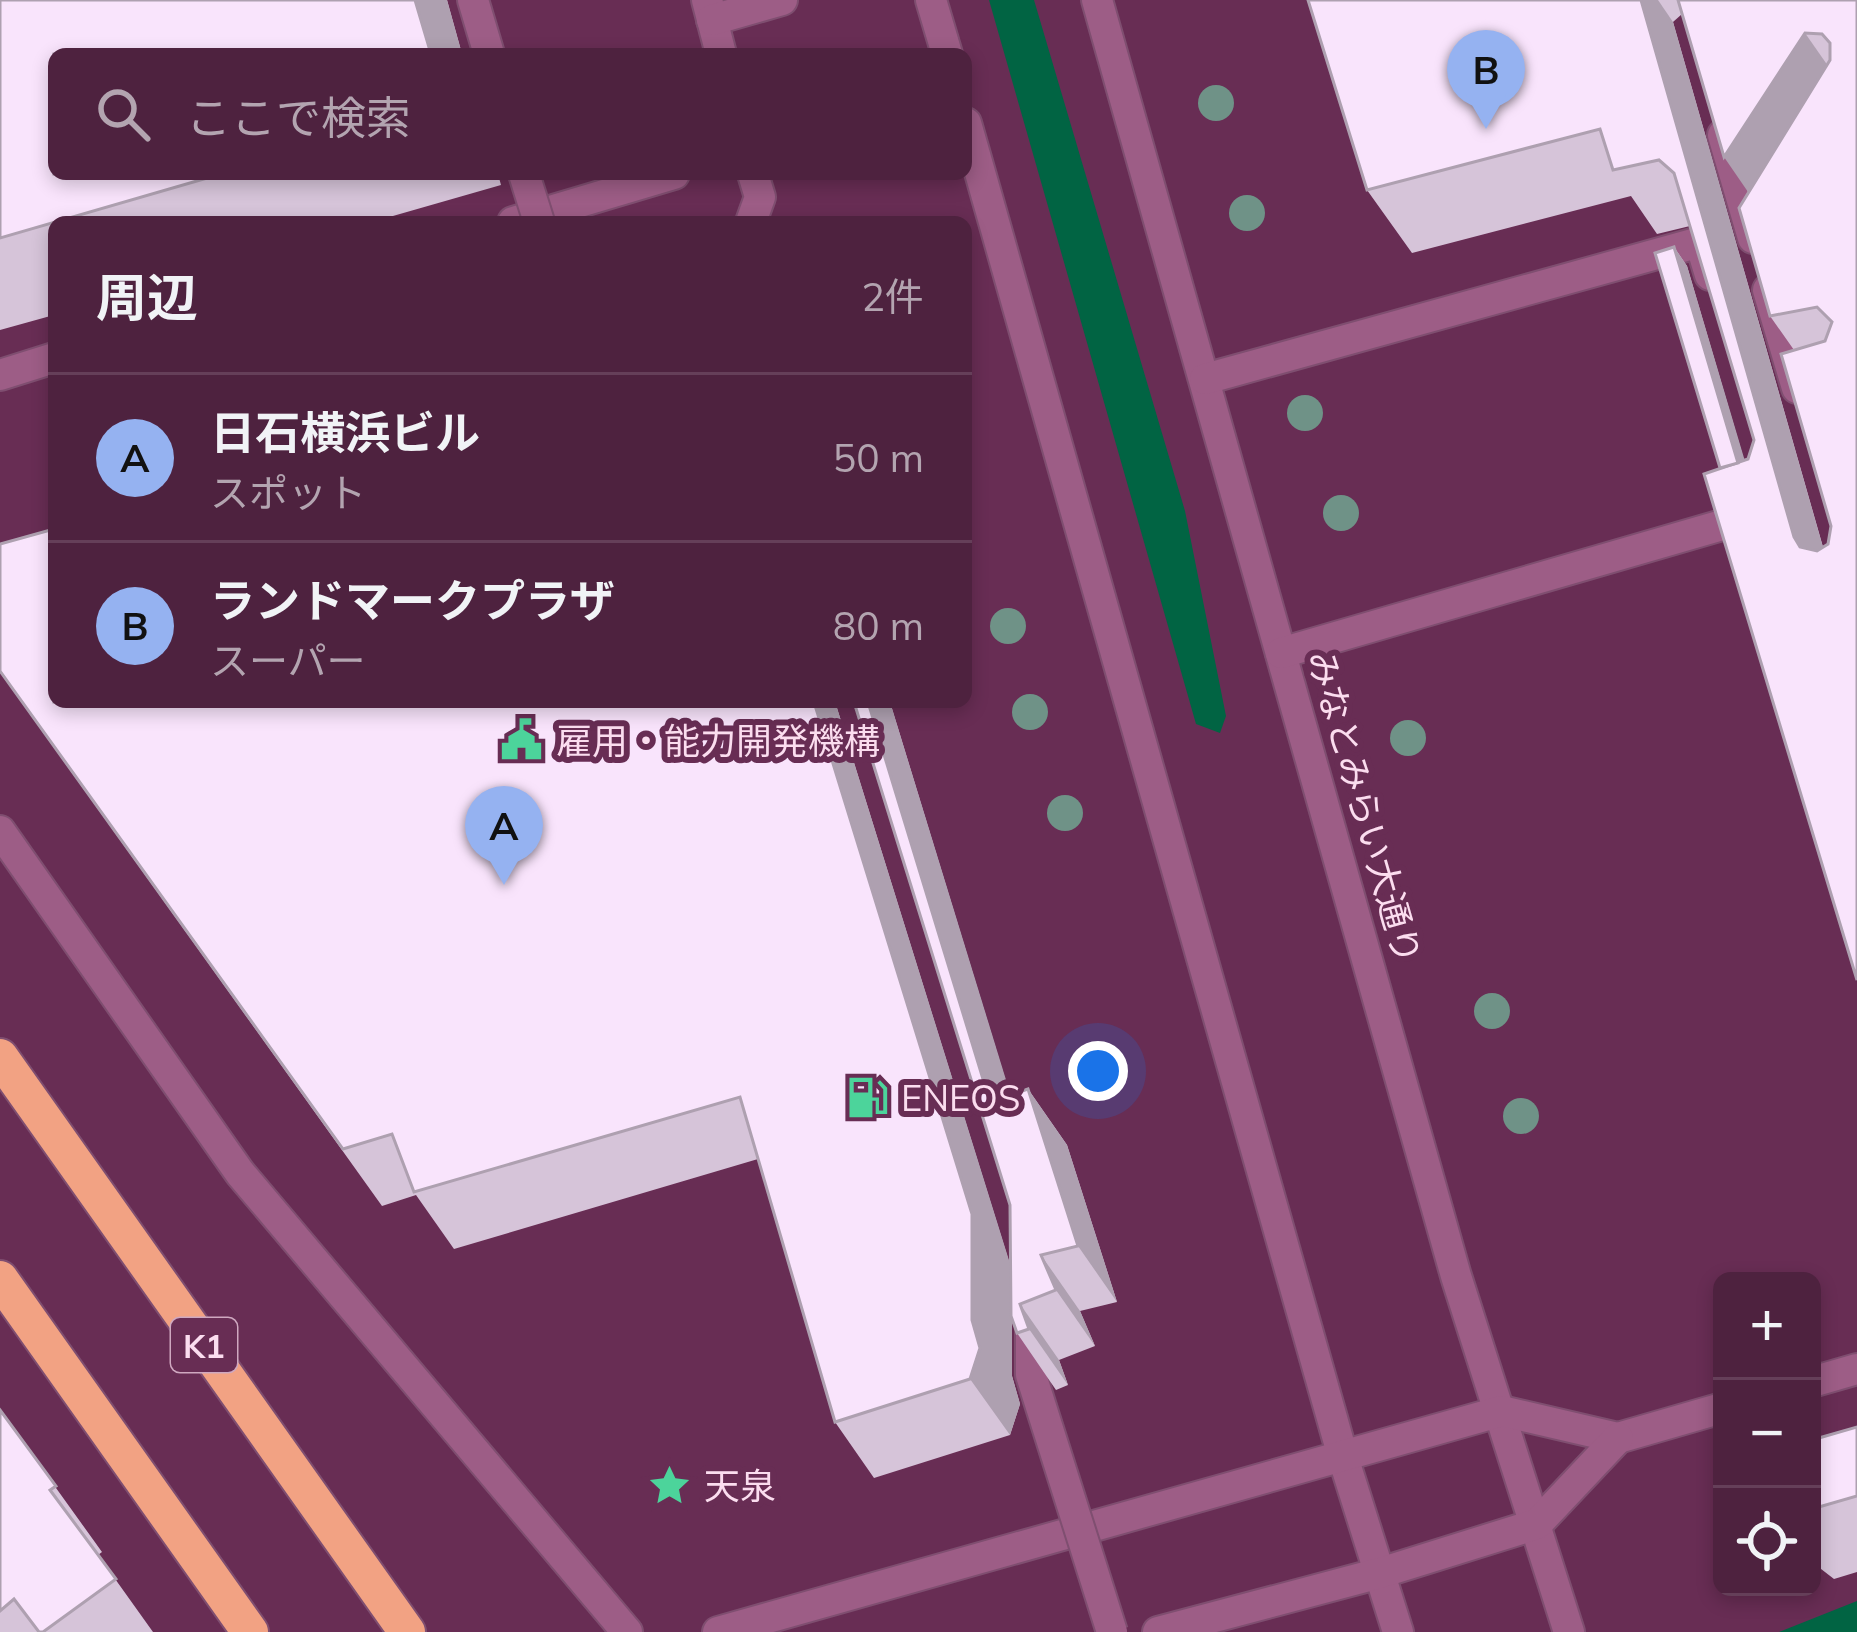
<!DOCTYPE html>
<html lang="ja">
<meta charset="utf-8">
<style>
:root{--surface:#4e223f;--page:#552a46;--text:#f1f3f6;--muted:#b3a4b0;--line:#653f59;--accent:#95b2f1}
body{margin:0;font-family:Mulish,"Noto Sans JP",sans-serif;background:var(--page);color:var(--text)}
.controls{position:absolute;right:36px;bottom:36px;display:grid;overflow:hidden;border-radius:18px;box-shadow:0 6px 18px #0003}
.controls button{width:108px;height:108px;display:grid;place-items:center;padding:0;border:0;border-bottom:3px solid var(--line);background:var(--surface);color:var(--text);font:60px sans-serif}
.you{position:absolute;left:1098px;top:1071px;width:42px;height:42px;margin:-30px;border:9px solid #fff;border-radius:50%;background:#1a73e8;box-shadow:0 0 0 18px #1a73e833}
.badge{display:grid;place-items:center;width:78px;height:78px;border-radius:50%;background:var(--accent);color:#111;font-size:39px;font-weight:700}
.pin{position:absolute;translate:-50% -99px;filter:drop-shadow(0 3px 6px #0008)}
.pin::after{content:'';position:absolute;top:63px;width:42px;height:36px;background:inherit;clip-path:polygon(0 0,100% 0,50% 100%)}
.list{margin:0;padding:0;list-style:none}
h2{display:flex;justify-content:space-between;align-items:center;height:156px;margin:0;padding:0 48px;font-size:51px}
h2 small{font-size:39px;font-weight:400;color:var(--muted)}
.list li{display:grid;grid-template-columns:78px 1fr auto;gap:36px;align-items:center;box-sizing:border-box;height:168px;padding:0 48px;border-top:3px solid var(--line)}
.list b{display:block;font-size:45px;white-space:nowrap}
.list p{margin:0;font-size:39px;white-space:nowrap;color:var(--muted)}
.list em{font-size:39px;font-style:normal;color:var(--muted)}
.icon{flex:none;width:66px;height:66px;fill:none;stroke:currentColor;stroke-width:2;stroke-linecap:round;stroke-linejoin:round}
.map{position:relative;flex:none;width:1857px;height:1632px;overflow:hidden}
.search{position:absolute;background:var(--surface);box-shadow:0 6px 18px #0003;left:48px;top:48px;width:924px;height:132px;display:flex;align-items:center;gap:30px;box-sizing:border-box;padding:0 42px;border-radius:18px;color:var(--muted);font-size:45px}
.panel{position:absolute;background:var(--surface);box-shadow:0 6px 18px #0003;left:48px;top:216px;width:924px;height:492px;border-radius:18px}
.map>svg:first-child{display:block}
</style>
<div class="map">
<svg width="1857" height="1632" viewBox="0 0 1857 1632">
<rect width="100%" height="100%" fill="#682d54"/>
<!-- green -->
<g fill="#016443">
<polygon points="989,0 1034,0 1185,511 1226,716 1220,733 1196,724"/>
<polygon points="1857,1601 1857,1632 1779,1632"/>
</g>
<g fill="none" stroke-linecap="round" stroke-linejoin="round">
<defs>
<g id="minor">
<polyline points="473,0 489,54"/>
<polyline points="707,0 721,54"/>
<polyline points="931,0 947,54"/>
<polyline points="1097,0 1456,1276 1569,1632"/>
<polyline points="712,20 782,0"/>
<polyline points="966,123 1343,1457 1398,1632"/>
<polyline points="1723,135 1753,238"/>
<polyline points="513,222 674,174"/>
<polyline points="751,222 760,197 753,174"/>
<polyline points="1768,290 1797,388"/>
<polyline points="0,375 54,358"/>
<polyline points="1205,379 1700,242 1710,275"/>
<polyline points="1281,653 1760,514"/>
<polyline points="0,831 240,1173 627,1632"/>
<polyline points="1812,1382 1857,1369"/>
<polyline points="718,1632 1502,1411 1618,1438 1722,1408"/>
<polyline points="1158,1632 1380,1573 1537,1524 1618,1438"/>
</g>
<g id="highway">
<polyline points="0,1057 407,1632"/>
<polyline points="0,1279 250,1632"/>
</g>
</defs>
<!-- minor casing -->
<use href="#minor" stroke="#7f4e70" stroke-width="34"/>
<!-- highway casing -->
<use href="#highway" stroke="#7f4e70" stroke-width="40"/>
<!-- minor -->
<use href="#minor" stroke="#9d5d86" stroke-width="30"/>
<!-- highway -->
<use href="#highway" stroke="#f2a283" stroke-width="36"/>
<defs>
<g id="minor-bridge">
<polyline points="524,174 539,222"/>
<polyline points="1031,1311 1031,1375 1112,1632"/>
</g>
</defs>
<!-- minor-bridge casing -->
<use href="#minor-bridge" stroke="#7f4e70" stroke-width="34" stroke-linecap="butt"/>
<!-- minor-bridge -->
<use href="#minor-bridge" stroke="#9d5d86" stroke-width="30"/>
</g>
<!-- trees -->
<g fill="#6f9287">
<circle cx="1216" cy="103" r="18"/>
<circle cx="1247" cy="213" r="18"/>
<circle cx="1305" cy="413" r="18"/>
<circle cx="1341" cy="513" r="18"/>
<circle cx="1008" cy="626" r="18"/>
<circle cx="1030" cy="712" r="18"/>
<circle cx="1408" cy="738" r="18"/>
<circle cx="1065" cy="813" r="18"/>
<circle cx="1492" cy="1011" r="18"/>
<circle cx="1521" cy="1116" r="18"/>
</g>
<!-- wall -->
<g fill="#d6c4d9" fill-rule="evenodd">
<polygon points="0,0 447,0 462,54 54,54 54,174 498,174 501,185 372,222 54,222 54,315 0,330"/>
<path d="M1308,0H1857V980L1720,468L1674,247L1687,266L1744,460L1748,459L1754,440L1690,226L1657,234L1631,196L1412,253L1367,190ZM1682,14L1748,192L1770,316L1794,350L1831,526L1828,544L1823,547L1673,22Z"/>
<polygon points="0,672 54,702 839,702 837,708 1011,1268 1010,1205 854,702 890,702 1010,1095 1028,1089 1067,1145 1117,1302 1080,1311 1095,1346 1059,1360 1068,1385 1056,1390 1017,1333 1012,1317 1012,1376 1020,1404 1010,1435 874,1478 835,1422 758,1159 454,1249 416,1195 382,1206"/>
<polygon points="0,1410 102,1552 98,1555 153,1632 0,1632"/>
<polygon points="1857,1427 1857,1572 1834,1579 1812,1562 1812,1440"/>
</g>
<!-- shaded-wall -->
<g fill="#aea0b0">
<polygon points="415,0 447,0 462,54 431,54"/>
<polygon points="1641,0 1658,0 1673,22 1838,600 1794,537"/>
<polygon points="1805,33 1849,96 1768,221 1724,157"/>
<polygon points="1674,247 1687,266 1755,495 1742,476"/>
<polygon points="814,702 839,702 837,708 1012,1270 1012,1376 1020,1404 1010,1435 970,1379"/>
<polygon points="868,702 890,702 1030,1158 990,1102"/>
<polygon points="1028,1089 1067,1145 1117,1302 1078,1246"/>
<polygon points="1041,1255 1080,1311 1095,1346 1056,1290"/>
<polygon points="1020,1304 1059,1360 1068,1385 1029,1329"/>
</g>
<!-- building -->
<g fill="#f9e4fc" stroke="#aea0b0" stroke-width="3">
<polygon points="0,0 415,0 431,54 54,54 54,174 221,174 0,238"/>
<polygon points="1308,0 1641,0 1794,537 1800,547 1817,551 1828,544 1831,526 1781,354 1825,341 1832,322 1817,307 1770,316 1739,208 1830,60 1830,43 1822,34 1805,33 1724,157 1678,0 1857,0 1857,980 1704,474 1748,459 1754,440 1674,173 1659,160 1613,170 1600,129 1367,190"/>
<polygon points="1674,247 1738,463 1720,468 1655,253"/>
<polygon points="54,529 54,702 814,702 972,1214 972,1320 980,1348 970,1379 835,1422 740,1097 414,1192 392,1134 343,1149 0,671 0,544"/>
<polygon points="854,702 868,702 990,1102 1028,1089 1078,1246 1041,1255 1056,1290 1020,1304 1029,1329 1017,1333 1011,1316 1010,1205"/>
<polygon points="0,1410 56,1486 50,1490 116,1579 43,1632 39,1632 14,1599 0,1611"/>
<polygon points="1857,1427 1857,1496 1812,1509 1812,1440"/>
</g>
<!-- icons -->
<defs>
<symbol id="civic-bare" viewBox="-9 -9 18 18"><path d="M-.6-6.5H3V-4.5H.6V-3L4-1V1h2V6H-6V1h2V-1L-.6-3ZM-1.2 2.5V6h2.4V2.5Z" fill="#4cd49b" stroke="#682d54" stroke-width="2.5" paint-order="stroke"/></symbol>
<symbol id="fuel-bare" viewBox="-9 -9 18 18"><path d="M-5.5-6h7V0h2V4h1.3V-2.5L3-4.5l.8-.8L6-3V5H2.5V1h-1V6h-7ZM-4.2-4.7v3.2H.2V-4.7Z" fill="#4cd49b" stroke="#682d54" stroke-width="2.5" paint-order="stroke"/></symbol>
<symbol id="sight-bare" viewBox="-9 -9 18 18"><path d="M0-6L1.8-2.2L6-1.7L2.9 1.2L3.7 5.4L0 3.3L-3.7 5.4L-2.9 1.2L-6-1.7L-1.8-2.2Z" fill="#4cd49b" stroke="#682d54" stroke-width="2.5" paint-order="stroke"/></symbol>
</defs>
<g fill-rule="evenodd">
<use href="#civic-bare" x="492" y="710" width="59" height="59"/>
<use href="#fuel-bare" x="838" y="1068" width="59" height="59"/>
<use href="#sight-bare" x="640" y="1456" width="59" height="59"/>
</g>
<g text-anchor="middle" dominant-baseline="central" stroke-width="12" stroke-linejoin="round" paint-order="stroke">
<!-- shield labels -->
<rect fill="#682d54" stroke="#cfa8c0" stroke-width="3" x="171" y="1318" width="66" height="54" rx="9"/>
<g font-size="33" font-weight="bold" fill="#fbddef">
<text x="204" y="1345">K1</text>
</g>
<!-- poi labels -->
<g font-size="36" fill="#fbddef" stroke="#682d54" text-anchor="start">
<text x="556" y="740">雇用・能力開発機構</text>
<text x="901" y="1097">ENEOS</text>
<text x="704" y="1485">天泉</text>
</g>
<!-- street labels -->
<g font-size="36" fill="#fbddef" stroke="#682d54">
<text transform="translate(1365 807) rotate(74)">みなとみらい大通り</text>
</g>
</g>
</svg>
<div class="controls">
<button>+</button>
<button>−</button>
<button><svg class="icon" aria-label="locate" viewBox="0 0 24 24"><circle cx="12" cy="12" r="6"/><path d="M12 2v4M12 18v4M2 12h4M18 12h4"/></svg></button>
</div>
<div class="you"></div>
<div class="pin badge" style="left:504px;top:885px">A</div>
<div class="pin badge" style="left:1486px;top:129px">B</div>
<div class="search"><svg class="icon" aria-label="search" viewBox="0 0 24 24"><circle cx="10" cy="10" r="6"/><path d="M15 15l6 6"/></svg>ここで検索</div>
<section class="panel">
<h2>周辺<small>2件</small></h2>
<ul class="list">
<li><span class="badge">A</span><div><b>日石横浜ビル</b><p>スポット</p></div><em>50 m</em></li>
<li><span class="badge">B</span><div><b>ランドマークプラザ</b><p>スーパー</p></div><em>80 m</em></li>
</ul>
</section>
</div>
